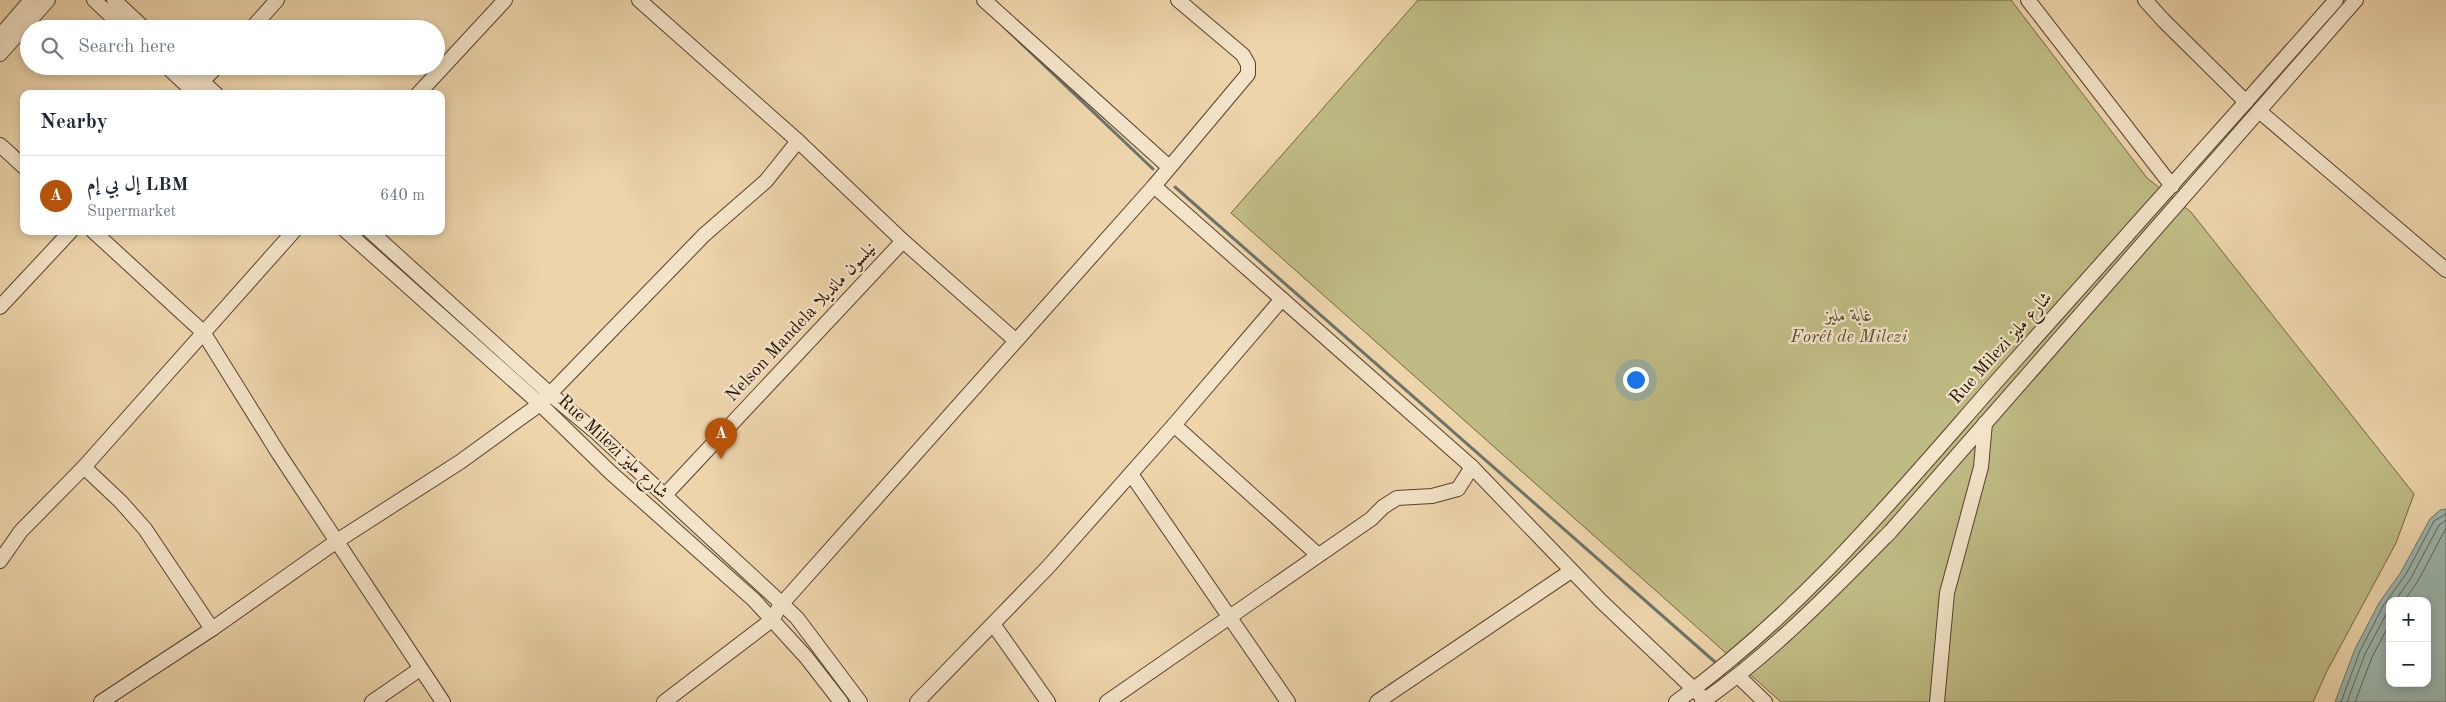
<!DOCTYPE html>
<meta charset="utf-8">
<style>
:root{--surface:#fff;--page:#f2f2f3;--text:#1f2937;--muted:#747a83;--line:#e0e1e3;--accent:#b45309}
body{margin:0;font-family:"Old Standard TT",Amiri,serif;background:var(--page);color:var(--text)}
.controls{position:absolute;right:15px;bottom:15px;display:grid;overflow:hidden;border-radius:10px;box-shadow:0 2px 8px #0003}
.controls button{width:45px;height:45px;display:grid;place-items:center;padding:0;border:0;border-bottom:1px solid var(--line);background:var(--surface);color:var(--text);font:25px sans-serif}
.you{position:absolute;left:1635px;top:379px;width:18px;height:18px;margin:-12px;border:4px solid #fff;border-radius:50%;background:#1a73e8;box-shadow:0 0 0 8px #1a73e833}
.badge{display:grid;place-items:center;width:32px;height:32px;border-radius:50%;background:var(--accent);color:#fff;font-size:16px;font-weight:700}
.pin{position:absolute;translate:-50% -41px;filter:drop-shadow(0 1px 2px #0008)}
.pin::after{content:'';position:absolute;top:26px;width:18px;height:15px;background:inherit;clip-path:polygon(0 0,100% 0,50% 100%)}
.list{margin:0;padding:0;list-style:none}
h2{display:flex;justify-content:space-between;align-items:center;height:65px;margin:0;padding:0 20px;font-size:21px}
h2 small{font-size:16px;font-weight:400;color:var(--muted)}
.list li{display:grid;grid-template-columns:32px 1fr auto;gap:15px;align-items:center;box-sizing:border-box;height:80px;padding:0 20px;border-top:1px solid var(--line)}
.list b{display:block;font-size:19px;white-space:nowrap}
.list p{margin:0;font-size:16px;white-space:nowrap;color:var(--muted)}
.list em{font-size:16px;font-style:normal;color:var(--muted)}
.icon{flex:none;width:28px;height:28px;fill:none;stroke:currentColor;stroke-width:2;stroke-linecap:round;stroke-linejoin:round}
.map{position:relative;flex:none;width:2446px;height:702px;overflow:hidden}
.search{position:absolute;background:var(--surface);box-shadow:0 2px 8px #0003;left:20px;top:20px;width:425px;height:55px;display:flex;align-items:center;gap:12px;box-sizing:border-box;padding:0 18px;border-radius:28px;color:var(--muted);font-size:19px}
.panel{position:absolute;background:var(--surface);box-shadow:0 2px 8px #0003;left:20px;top:90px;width:425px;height:145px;border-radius:10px}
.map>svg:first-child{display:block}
</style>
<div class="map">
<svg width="2446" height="702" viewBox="0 0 2446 702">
<rect width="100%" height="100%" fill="#edd4ab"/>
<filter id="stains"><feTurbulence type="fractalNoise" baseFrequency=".004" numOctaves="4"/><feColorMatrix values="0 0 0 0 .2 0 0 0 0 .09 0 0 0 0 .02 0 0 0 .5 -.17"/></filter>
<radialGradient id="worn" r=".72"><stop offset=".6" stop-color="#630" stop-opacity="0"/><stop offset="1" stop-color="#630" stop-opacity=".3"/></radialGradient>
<!-- green -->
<polygon fill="#bfbb84" stroke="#736544" points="1418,0 2011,0 2147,178 2191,212 2414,494 2396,543 2327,671 2313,702 1781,702 1231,213"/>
<!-- water -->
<path fill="#9ab7af" stroke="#6c746a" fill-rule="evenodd" d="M2446,509V702H2335L2355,649L2379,603L2401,572L2430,519L2440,510ZM2390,601H2427V683H2390Z"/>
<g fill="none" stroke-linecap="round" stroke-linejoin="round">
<!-- shore -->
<g stroke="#606359" stroke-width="1">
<polyline points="2395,601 2411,578 2439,525 2446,520"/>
<polyline points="2404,601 2418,581 2446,528"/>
<polyline points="2341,702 2360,651 2383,606 2406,574 2434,521 2446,514"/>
<polyline points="2347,702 2365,654 2390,607"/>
<polyline points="2355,702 2372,657 2390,623"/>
</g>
<!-- stream -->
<g stroke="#6c746a" stroke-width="3">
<polyline points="1003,26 1153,169"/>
<polyline points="1175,187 1715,662"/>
</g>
<defs>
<g id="minor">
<polyline points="94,0 125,29"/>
<polyline points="114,0 145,29"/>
<polyline points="639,0 798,141 903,241 1015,340"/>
<polyline points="984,0 1169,167"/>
<polyline points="2028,0 2172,186"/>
<polyline points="2145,0 2163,20 2246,102"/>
<polyline points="251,29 277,0"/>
<polyline points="0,36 31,0"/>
<polyline points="0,54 48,0"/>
<polyline points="166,66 196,94"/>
<polyline points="185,66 216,94"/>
<polyline points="203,81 217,66"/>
<polyline points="418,94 505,0"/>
<polyline points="2259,111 2446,270"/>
<polyline points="0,145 24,167"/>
<polyline points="1154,186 1472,467 1602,602 1700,695"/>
<polyline points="93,231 203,332 279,454 443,702"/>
<polyline points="346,231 540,404 610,472 754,600 806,657 841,702"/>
<polyline points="370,231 550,394 596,432 766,589 797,618 860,702"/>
<polyline points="0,307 71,231"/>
<polyline points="1174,425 1317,554"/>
<polyline points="84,467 121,502 145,529 212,629"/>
<polyline points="1131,474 1288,702"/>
<polyline points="665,495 903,241"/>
<polyline points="0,561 21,531 84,467 294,231"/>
<polyline points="993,624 1048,702"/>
<polyline points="1738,676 1765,702"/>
<polyline points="101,702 212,629 337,541 460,462 540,404 704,235 766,181 798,141"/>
<polyline points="372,702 420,669"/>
<polyline points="664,702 773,619 779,607 1154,186 1248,74 1248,64 1243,55 1178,0"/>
<polyline points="917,702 1049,566 1174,425 1282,299"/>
<polyline points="1107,702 1371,519 1383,507 1397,498 1432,496 1458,489 1472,467"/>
<polyline points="1377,702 1571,571"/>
<path d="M1676,702C1804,610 1900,491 2004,373C2114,249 2226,125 2336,0"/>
<path d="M1702,702C1772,653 1831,592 1891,531L2356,0"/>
<polyline points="1937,702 1947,593 1981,467 1985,423"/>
</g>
</defs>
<!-- minor casing -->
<use href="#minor" stroke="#58402d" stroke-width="16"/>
<!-- minor -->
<use href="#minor" stroke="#f3e3c8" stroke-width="14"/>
</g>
<g text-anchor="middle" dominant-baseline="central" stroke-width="4.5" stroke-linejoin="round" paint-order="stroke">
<!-- park labels -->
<g font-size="18" font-style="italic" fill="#5c4b30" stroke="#f3e3c8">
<text x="1849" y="316">غابة مليز<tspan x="1849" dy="21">Forêt de Milezi</tspan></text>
</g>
<!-- street labels -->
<g font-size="18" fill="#270f03" stroke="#f3e3c8">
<text transform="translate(801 322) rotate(-47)">Nelson Mandela نيلسون مانديلا</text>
<text transform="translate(2001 348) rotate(-48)">Rue Milezi شارع مليز</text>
<text transform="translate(613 447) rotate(43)">Rue Milezi شارع مليز</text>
</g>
</g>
<rect width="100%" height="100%" filter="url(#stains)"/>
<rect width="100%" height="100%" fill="url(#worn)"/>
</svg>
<div class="controls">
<button>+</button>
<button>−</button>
</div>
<div class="you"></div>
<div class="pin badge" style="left:721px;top:459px">A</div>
<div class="search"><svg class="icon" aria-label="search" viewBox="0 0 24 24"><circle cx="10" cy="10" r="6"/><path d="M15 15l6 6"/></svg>Search here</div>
<section class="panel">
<h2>Nearby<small></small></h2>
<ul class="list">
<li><span class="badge">A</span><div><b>إل بي إم LBM</b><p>Supermarket</p></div><em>640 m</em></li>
</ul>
</section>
</div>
